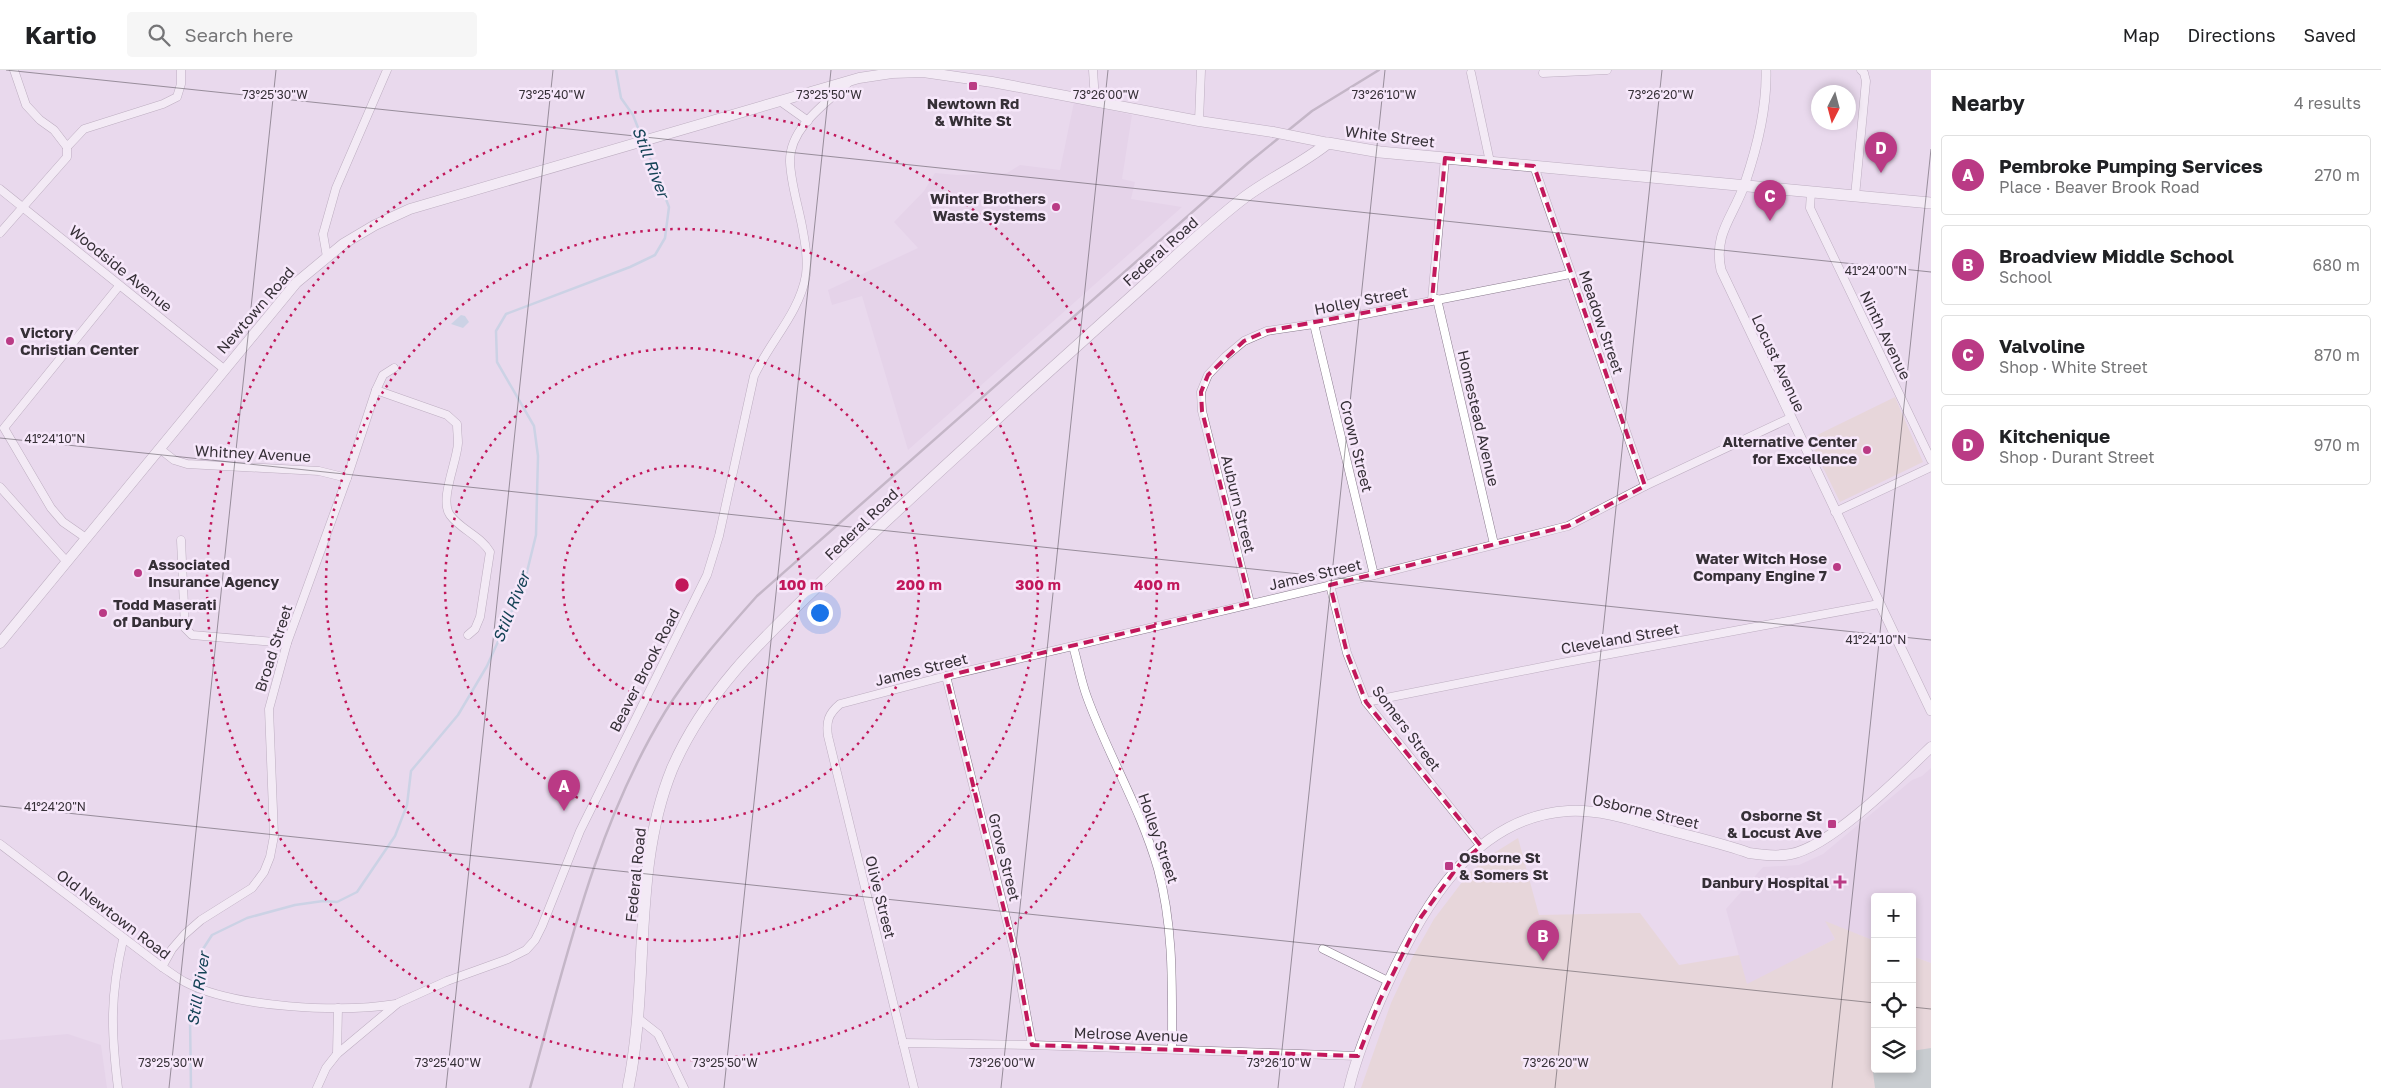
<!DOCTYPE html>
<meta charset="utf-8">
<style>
:root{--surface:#fff;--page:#f6f6f6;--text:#202124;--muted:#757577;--line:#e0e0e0;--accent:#ba3a85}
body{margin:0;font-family:"Golos Text",sans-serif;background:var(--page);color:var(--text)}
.controls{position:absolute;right:15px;bottom:15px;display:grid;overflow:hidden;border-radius:5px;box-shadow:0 2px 8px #0003}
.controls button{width:45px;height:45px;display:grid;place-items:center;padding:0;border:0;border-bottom:1px solid var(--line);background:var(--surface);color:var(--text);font:25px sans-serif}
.compass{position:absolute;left:1811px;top:15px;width:45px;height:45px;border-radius:50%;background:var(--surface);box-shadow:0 2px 8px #0003;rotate:186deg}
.you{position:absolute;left:819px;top:542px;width:18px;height:18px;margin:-12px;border:4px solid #fff;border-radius:50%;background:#1a73e8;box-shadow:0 0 0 8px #1a73e833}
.badge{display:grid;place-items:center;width:32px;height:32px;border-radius:50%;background:var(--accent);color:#fff;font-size:16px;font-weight:700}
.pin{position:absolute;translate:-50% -41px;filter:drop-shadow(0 1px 2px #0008)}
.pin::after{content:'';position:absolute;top:26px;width:18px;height:15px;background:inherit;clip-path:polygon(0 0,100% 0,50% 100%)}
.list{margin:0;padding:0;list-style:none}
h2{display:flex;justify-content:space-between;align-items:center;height:65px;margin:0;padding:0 20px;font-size:21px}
h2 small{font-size:16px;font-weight:400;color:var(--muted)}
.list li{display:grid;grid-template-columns:32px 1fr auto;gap:15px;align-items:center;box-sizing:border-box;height:80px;margin:0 10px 10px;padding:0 10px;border:1px solid var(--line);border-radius:5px}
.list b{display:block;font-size:19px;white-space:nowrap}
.list p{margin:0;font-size:16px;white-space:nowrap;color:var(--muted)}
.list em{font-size:16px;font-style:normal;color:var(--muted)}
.icon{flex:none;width:28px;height:28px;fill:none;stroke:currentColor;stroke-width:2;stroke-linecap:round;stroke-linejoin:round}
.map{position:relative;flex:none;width:1931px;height:1018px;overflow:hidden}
header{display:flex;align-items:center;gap:30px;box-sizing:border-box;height:70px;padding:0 25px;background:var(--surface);border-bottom:1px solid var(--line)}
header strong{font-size:24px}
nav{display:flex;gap:28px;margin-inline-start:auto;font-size:18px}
.search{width:350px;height:45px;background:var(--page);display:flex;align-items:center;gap:12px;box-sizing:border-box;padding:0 18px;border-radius:5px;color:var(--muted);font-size:19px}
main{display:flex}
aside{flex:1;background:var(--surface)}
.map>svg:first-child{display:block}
</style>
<header>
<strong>Kartio</strong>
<div class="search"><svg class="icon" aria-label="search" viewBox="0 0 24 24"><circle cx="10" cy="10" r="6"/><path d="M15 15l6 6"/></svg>Search here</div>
<nav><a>Map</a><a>Directions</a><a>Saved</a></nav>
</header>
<main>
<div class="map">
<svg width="1931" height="1018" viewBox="0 0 1931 1018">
<rect width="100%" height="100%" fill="#e9d9ed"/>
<!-- built -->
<g fill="#e0cce5">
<polygon points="1074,32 1132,45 1122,109 1135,112 1131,129 1182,137 908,380 862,226 832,235 828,220 918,178 894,152 924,121 935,103 957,105 1007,103 1020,95 1060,100"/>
<polygon points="1931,698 1931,893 1912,886 1912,827 1875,827 1875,871 1826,852 1835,869 1747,915 1726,839 1763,797 1799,795 1823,784 1912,710 1922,706"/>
<polygon points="68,964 101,975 107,1018 0,1018 0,970"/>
</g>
<!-- education -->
<g fill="#e5d2c3">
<polygon points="1895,327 1923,392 1840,432 1809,369"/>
<polygon points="1518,768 1539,845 1640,843 1679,895 1739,885 1747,914 1835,869 1825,851 1875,871 1875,999 1912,999 1912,886 1931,893 1931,1018 1361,1018 1391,933 1412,888 1434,849 1469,803 1494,783"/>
</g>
<!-- green -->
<polygon fill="#9fbcae" points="1931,978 1931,1018 1875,1018 1871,986 1875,986 1875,999 1912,999 1912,981"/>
<!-- water -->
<polygon fill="#a8cbdb" points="461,245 465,246 469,252 463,258 451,254"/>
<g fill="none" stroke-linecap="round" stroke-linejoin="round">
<!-- stream -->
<g stroke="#a8cbdb" stroke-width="2.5">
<polyline points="616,0 621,28 633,45 642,68"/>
<polyline points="191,1018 190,948 201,900 203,879 212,865 247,848 295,835 323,831 337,832 357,822 395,766 407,735 411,701 458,645 487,596 524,514 536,465 538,386 534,356 497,292 496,261 506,244 630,197 655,185 665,168 669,137 644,73"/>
</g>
<defs>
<g id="minor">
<polyline points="14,0 26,35 40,50 54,60 67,77 84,59 163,34 177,27 181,14 181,0"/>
<polyline points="1093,0 1095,31"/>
<polyline points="1471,3 1490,92"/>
<polyline points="1543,3 1607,0"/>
<polyline points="780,31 808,51"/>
<polyline points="1199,51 1201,0"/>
<polyline points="1534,96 1645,416"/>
<polyline points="0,119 224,299"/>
<polyline points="1811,122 1810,138 1931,390"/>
<polyline points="1855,126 1866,11 1864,3 1861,0"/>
<polyline points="0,163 67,87 67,77"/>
<polyline points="327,187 323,164 336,118 387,0"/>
<polyline points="1437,229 1494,474"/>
<polyline points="1432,230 1445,88"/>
<polyline points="1314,254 1374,505"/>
<path d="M376,320L447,345L457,354C457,360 458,367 458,373C457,392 439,430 450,445C461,460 481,466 490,482L480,547L475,559L468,565"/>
<polyline points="160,379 174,390 187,394 319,401 347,408"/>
<polyline points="0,417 67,492"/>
<polyline points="1835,442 1931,397"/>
<polyline points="86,468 63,452 51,438 4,358 119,216"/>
<polyline points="181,470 185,558 192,565 287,573"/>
<polyline points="1330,515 1347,583 1366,632 1481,776"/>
<polyline points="1250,533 1202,341 1201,322 1208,305 1225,287 1244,271 1267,261 1314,254 1570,204"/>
<path d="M1073,576C1078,593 1081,611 1087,627C1108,685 1141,739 1158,799C1174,858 1172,918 1172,979"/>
<polyline points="946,606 1016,888 1032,975"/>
<polyline points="1366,632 1562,593 1879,534"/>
<path d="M0,774L162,897C170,902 177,908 185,912C234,938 342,943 396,934"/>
<polyline points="1323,879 1388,911"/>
<polyline points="162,897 172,879 185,864 201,850 252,818 264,802 270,787 274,766 269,639 287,573 347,408 376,320 383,305 394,298"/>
<polyline points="639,949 658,964 684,1018"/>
<polyline points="903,973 1032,975 1358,986"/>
<polyline points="337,984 338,938"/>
<path d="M118,1018C111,961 110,926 123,870"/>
<path d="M317,1018L326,998L337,984L398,933L447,911L508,889L526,880L535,870L542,856L580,761L707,505L719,466L754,306C770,271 799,244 806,205C808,188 805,172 802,156C798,135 791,114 790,92C789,58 826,33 849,12"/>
<path d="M914,1018L828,666C826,652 828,644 840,634L946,606L1374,505L1568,456L1645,416L1790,348"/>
</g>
<path id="tertiary" d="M1766,0C1767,37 1757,78 1745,113C1734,146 1713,163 1721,200L1931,641"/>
<g id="secondary">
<polyline points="1288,65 1328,73"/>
<polyline points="0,573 296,213 343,174 375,155 410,139 859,8 892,3 923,2 992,12 1199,51 1273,62"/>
<path d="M1349,1018C1357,983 1372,948 1387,915C1422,838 1473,747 1568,741C1604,739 1638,752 1672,761C1697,768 1724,774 1749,783C1762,785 1777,787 1791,784C1830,777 1901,706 1931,677"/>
</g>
<path id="primary" d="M628,1018C650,913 631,800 672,699C707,618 769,563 831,503C895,441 961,382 1027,321C1068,284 1110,246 1151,209C1182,181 1212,152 1245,127C1272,107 1302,94 1328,73L1380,82L1931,133"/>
</defs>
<!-- minor casing -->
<use href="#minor" stroke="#887a8c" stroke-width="9"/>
<!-- tertiary casing -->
<use href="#tertiary" stroke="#887a8c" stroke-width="10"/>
<!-- secondary casing -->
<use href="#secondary" stroke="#887a8c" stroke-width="11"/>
<!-- primary casing -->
<use href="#primary" stroke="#887a8c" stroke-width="12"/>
<!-- minor -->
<use href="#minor" stroke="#fff" stroke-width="8"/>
<!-- tertiary -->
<use href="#tertiary" stroke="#fff" stroke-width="9"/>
<!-- secondary -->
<use href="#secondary" stroke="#fff" stroke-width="10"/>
<!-- primary -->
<use href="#primary" stroke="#fff" stroke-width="11"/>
<!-- rail -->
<path stroke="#988c9a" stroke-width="2.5" d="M530,1018C566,890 595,757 665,642C691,600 724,563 757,526L1248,93L1312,41L1379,0"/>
<defs>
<polyline id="secondary-bridge" points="1273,62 1288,65"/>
</defs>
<!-- secondary-bridge casing -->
<use href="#secondary-bridge" stroke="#887a8c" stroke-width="11" stroke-linecap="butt"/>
<!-- secondary-bridge -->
<use href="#secondary-bridge" stroke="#fff" stroke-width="10"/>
</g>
<!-- marked area -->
<path d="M0 0H1931V1018H0ZM1445,88L1534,96L1645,416L1568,456L1330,515L1347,583L1366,632L1481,776L1459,795L1421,847L1380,930L1358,986L1032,975L1016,888L946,606L1250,533L1202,341L1201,322L1208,305L1244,271L1267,261L1432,230Z" fill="#e9d9ed" fill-opacity=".55" fill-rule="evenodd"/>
<path fill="none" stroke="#c2185b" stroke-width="4" stroke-dasharray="10 6" stroke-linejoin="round" d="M1445,88L1534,96L1645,416L1568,456L1330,515L1347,583L1366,632L1481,776L1459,795L1421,847L1380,930L1358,986L1032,975L1016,888L946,606L1250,533L1202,341L1201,322L1208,305L1244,271L1267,261L1432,230Z"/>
<!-- ticks -->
<path fill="none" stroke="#363037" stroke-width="1" stroke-opacity="0.45" d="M6,0L1931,202M0,368L1931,570M0,736L1875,933M1912,937L1931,939M169,1018L276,0M446,1018L553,0M724,1018L831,0M1001,1018L1108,0M1278,1018L1385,0M1555,1018L1662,0M1832,1018L1931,79"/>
<!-- distance rings -->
<g fill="none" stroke="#c2185b" stroke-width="2.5" stroke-dasharray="2.5 5">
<circle cx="682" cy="515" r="119"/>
<circle cx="682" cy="515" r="237"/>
<circle cx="682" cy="515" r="356"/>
<circle cx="682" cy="515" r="475"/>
</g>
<!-- markers -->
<g fill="#ba3a85" stroke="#f6e7fa" stroke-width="2">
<rect x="968" y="11" width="10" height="10" rx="2.5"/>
<circle cx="1056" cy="137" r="5"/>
<circle cx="10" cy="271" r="5"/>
<circle cx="1867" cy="380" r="5"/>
<circle cx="1837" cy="497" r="5"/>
<circle cx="138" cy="503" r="5"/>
<circle cx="103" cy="543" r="5"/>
<rect x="1827" y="749" width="10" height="10" rx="2.5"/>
<rect x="1444" y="791" width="10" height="10" rx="2.5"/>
<path d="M1837.5 804.5h5v5h5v5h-5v5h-5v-5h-5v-5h5z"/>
</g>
<g text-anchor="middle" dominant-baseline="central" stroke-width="5" stroke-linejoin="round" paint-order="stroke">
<!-- poi labels -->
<g font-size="15" font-weight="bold" fill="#363037" stroke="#f6e7fa" text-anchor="end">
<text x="973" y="33" text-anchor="middle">Newtown Rd<tspan x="973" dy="17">&amp; White St</tspan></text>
<text x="1046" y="128">Winter Brothers<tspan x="1046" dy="17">Waste Systems</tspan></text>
<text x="20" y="262" text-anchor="start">Victory<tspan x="20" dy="17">Christian Center</tspan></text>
<text x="1857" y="371">Alternative Center<tspan x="1857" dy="17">for Excellence</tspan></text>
<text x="1827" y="488">Water Witch Hose<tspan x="1827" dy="17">Company Engine 7</tspan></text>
<text x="148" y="494" text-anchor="start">Associated<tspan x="148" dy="17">Insurance Agency</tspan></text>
<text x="113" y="534" text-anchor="start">Todd Maserati<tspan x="113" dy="17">of Danbury</tspan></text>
<text x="1822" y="745">Osborne St<tspan x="1822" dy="17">&amp; Locust Ave</tspan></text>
<text x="1459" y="787" text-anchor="start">Osborne St<tspan x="1459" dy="17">&amp; Somers St</tspan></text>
<text x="1829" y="812">Danbury Hospital</text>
</g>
<!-- street labels -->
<g font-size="15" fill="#363037" stroke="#f6e7fa">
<text transform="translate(1390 66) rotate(7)">White Street</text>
<text transform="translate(1160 181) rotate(-42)">Federal Road</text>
<text transform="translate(121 198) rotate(39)">Woodside Avenue</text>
<text transform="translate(1361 230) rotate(-11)">Holley Street</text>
<text transform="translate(255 240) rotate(-49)">Newtown Road</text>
<text transform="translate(1602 252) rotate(71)">Meadow Street</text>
<text transform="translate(1886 265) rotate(64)">Ninth Avenue</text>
<text transform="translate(1779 293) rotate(65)">Locust Avenue</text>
<text transform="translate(1479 348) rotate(77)">Homestead Avenue</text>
<text transform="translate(1357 376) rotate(76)">Crown Street</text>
<text transform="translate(253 383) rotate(3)">Whitney Avenue</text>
<text transform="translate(1239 434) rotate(76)">Auburn Street</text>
<text transform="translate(861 454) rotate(-44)">Federal Road</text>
<text transform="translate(1315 504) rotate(-13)">James Street</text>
<text transform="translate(1620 568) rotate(-10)">Cleveland Street</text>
<text transform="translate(273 578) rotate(-72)">Broad Street</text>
<text transform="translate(921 599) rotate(-14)">James Street</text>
<text transform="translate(644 600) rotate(-63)">Beaver Brook Road</text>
<text transform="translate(1407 658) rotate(53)">Somers Street</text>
<text transform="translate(1646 741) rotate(13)">Osborne Street</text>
<text transform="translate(1159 768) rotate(71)">Holley Street</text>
<text transform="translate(1005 787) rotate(76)">Grove Street</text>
<text transform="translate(635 805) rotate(-84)">Federal Road</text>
<text transform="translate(881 827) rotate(76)">Olive Street</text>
<text transform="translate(114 844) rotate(37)">Old Newtown Road</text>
<text transform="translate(1131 964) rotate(2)">Melrose Avenue</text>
</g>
<!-- water labels -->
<g font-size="16" font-style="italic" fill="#154356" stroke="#f6e7fa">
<text transform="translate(651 92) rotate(69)">Still River</text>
<text transform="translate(511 537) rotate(-68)">Still River</text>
<text transform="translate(198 919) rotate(-81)">Still River</text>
</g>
</g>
<g font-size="12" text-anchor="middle" fill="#363037" stroke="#f6e7fa" stroke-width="5" stroke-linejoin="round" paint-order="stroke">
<text x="275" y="29">73°25'30"W</text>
<text x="552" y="29">73°25'40"W</text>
<text x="829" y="29">73°25'50"W</text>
<text x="1106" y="29">73°26'00"W</text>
<text x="1384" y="29">73°26'10"W</text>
<text x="1661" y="29">73°26'20"W</text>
<text x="1876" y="205">41°24'00"N</text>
<text x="55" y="373">41°24'10"N</text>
<text x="1876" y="574">41°24'10"N</text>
<text x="55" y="741">41°24'20"N</text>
<text x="171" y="997">73°25'30"W</text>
<text x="448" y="997">73°25'40"W</text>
<text x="725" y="997">73°25'50"W</text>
<text x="1002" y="997">73°26'00"W</text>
<text x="1279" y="997">73°26'10"W</text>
<text x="1556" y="997">73°26'20"W</text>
</g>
<circle cx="682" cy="515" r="8" fill="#c2185b" stroke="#f6e7fa" stroke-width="2.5"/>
<g font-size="15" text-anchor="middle" font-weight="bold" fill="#c2185b" stroke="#f6e7fa" stroke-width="5" stroke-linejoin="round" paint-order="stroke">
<text x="801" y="520">100 m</text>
<text x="919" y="520">200 m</text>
<text x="1038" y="520">300 m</text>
<text x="1157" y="520">400 m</text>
</g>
</svg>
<div class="controls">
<button>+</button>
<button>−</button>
<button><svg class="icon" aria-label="locate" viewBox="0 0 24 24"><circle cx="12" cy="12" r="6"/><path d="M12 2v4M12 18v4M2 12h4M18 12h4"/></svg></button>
<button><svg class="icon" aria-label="layers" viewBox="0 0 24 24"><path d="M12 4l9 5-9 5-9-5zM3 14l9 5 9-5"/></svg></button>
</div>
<svg class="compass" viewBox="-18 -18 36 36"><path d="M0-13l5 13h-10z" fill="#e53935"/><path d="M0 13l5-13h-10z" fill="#757577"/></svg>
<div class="you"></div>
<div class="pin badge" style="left:564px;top:741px">A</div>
<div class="pin badge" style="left:1543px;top:891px">B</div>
<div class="pin badge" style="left:1770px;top:151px">C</div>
<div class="pin badge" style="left:1881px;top:103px">D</div>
</div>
<aside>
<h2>Nearby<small>4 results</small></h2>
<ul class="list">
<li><span class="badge">A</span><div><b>Pembroke Pumping Services</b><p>Place · Beaver Brook Road</p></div><em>270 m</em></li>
<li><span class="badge">B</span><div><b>Broadview Middle School</b><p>School</p></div><em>680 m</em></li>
<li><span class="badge">C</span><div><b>Valvoline</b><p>Shop · White Street</p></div><em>870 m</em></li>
<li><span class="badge">D</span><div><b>Kitchenique</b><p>Shop · Durant Street</p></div><em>970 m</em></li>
</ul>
</aside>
</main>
